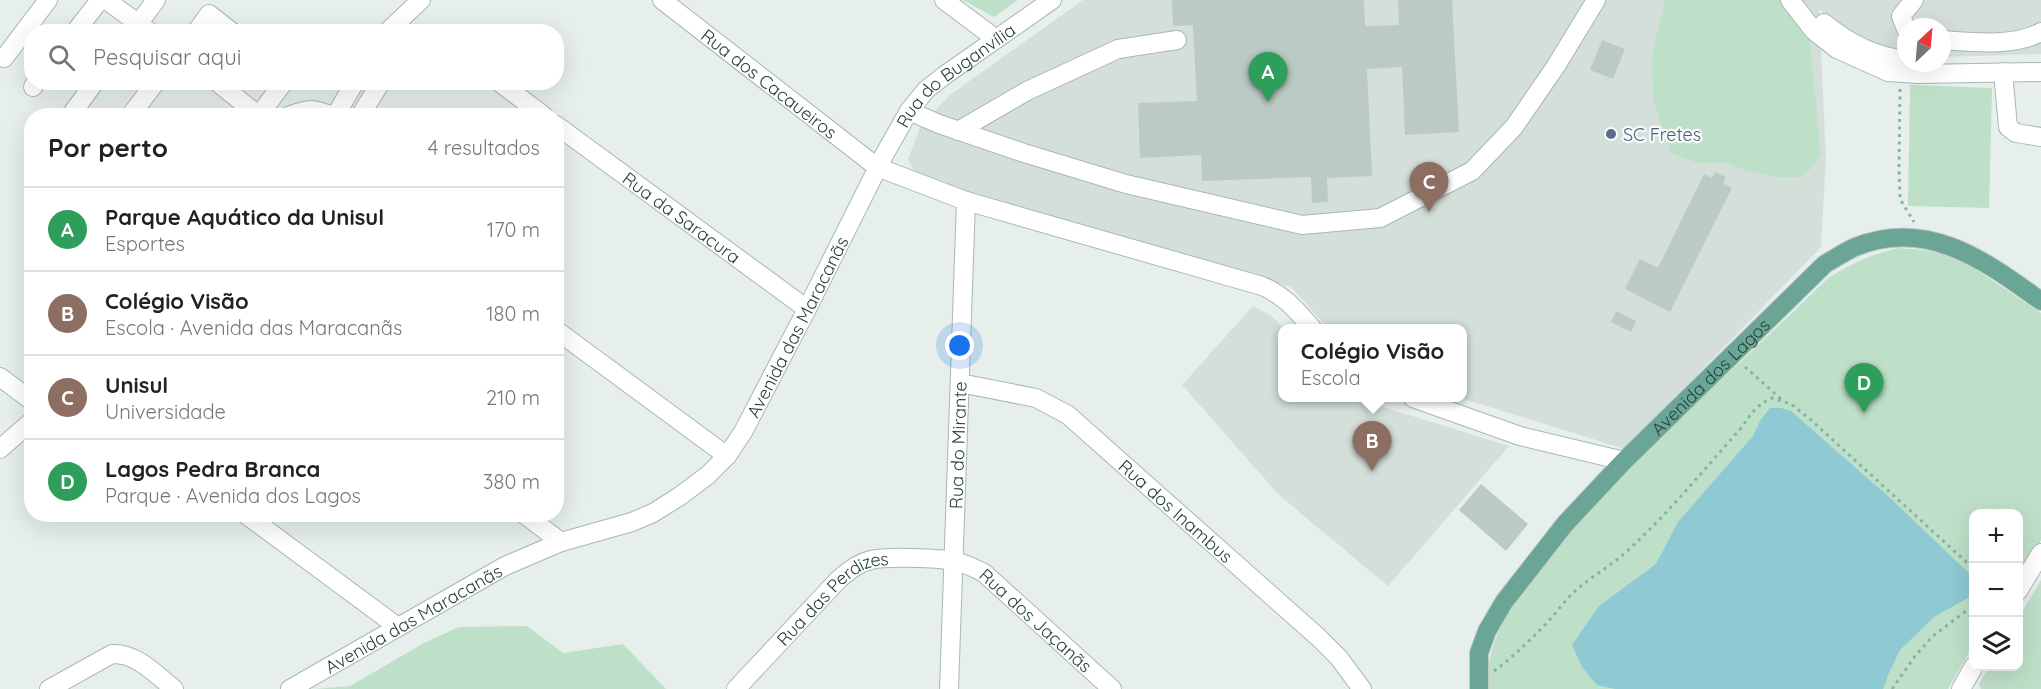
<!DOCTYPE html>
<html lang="pt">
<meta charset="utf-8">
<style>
:root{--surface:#fff;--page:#f6f6f6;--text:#222;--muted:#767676;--line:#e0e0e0;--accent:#7c3aed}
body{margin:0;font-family:Quicksand,sans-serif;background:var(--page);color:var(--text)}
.controls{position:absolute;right:18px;bottom:18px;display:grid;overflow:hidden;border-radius:12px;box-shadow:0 6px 24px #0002}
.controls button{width:54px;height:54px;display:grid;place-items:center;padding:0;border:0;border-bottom:2px solid var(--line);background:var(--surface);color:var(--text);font:30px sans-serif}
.compass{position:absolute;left:1897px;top:18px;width:54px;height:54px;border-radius:50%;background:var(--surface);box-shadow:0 6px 24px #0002;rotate:26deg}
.you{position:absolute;left:960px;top:346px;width:21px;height:21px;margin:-15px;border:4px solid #fff;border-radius:50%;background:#1a73e8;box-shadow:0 0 0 9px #1a73e833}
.badge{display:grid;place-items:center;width:39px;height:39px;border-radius:50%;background:var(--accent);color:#fff;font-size:20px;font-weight:700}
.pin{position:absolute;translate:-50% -50px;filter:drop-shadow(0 2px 3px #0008)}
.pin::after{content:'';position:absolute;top:32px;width:21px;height:18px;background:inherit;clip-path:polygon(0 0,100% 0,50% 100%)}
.popup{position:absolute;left:1278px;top:324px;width:189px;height:78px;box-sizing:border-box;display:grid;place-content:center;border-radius:12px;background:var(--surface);filter:drop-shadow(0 2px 4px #0005);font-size:20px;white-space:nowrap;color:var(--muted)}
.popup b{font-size:22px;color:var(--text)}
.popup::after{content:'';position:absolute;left:50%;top:100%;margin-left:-12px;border:12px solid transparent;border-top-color:var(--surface)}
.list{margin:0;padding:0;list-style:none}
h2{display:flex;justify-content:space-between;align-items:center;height:78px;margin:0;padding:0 24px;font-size:26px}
h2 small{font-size:20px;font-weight:400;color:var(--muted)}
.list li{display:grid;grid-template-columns:39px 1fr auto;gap:18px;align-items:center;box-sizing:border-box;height:84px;padding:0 24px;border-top:2px solid var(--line)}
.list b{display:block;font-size:22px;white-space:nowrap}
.list p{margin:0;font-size:20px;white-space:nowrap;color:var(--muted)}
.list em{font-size:20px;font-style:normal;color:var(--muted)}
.icon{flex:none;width:33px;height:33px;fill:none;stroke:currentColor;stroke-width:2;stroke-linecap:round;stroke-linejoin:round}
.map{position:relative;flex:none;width:2041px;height:689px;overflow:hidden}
.search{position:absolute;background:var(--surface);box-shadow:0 6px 24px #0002;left:24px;top:24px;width:540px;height:66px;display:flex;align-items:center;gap:15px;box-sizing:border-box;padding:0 21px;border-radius:24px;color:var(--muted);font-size:22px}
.panel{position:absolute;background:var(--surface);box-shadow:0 6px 24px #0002;left:24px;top:108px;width:540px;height:414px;border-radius:24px}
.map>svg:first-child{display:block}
</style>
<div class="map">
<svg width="2041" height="689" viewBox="0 0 2041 689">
<rect width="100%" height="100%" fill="#e6efeb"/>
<!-- built -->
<g fill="#d4dfda">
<polygon points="1083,0 2041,0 2041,54 1942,57 1942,27 1906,27 1906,56 1843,33 1819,9 1826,158 1821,247 1625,449 1461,398 1462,328 1328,328 1291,287 917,177 908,159 921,125 951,94"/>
<polygon points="1253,306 1272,316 1283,328 1282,398 1354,398 1509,446 1388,586 1280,496 1182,385"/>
</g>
<!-- green -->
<g fill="#bfe0c8">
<polygon points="963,0 1018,0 994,17"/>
<polygon points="1665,0 1784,0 1809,33 1821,156 1803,177 1776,177 1747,171 1725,162 1698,163 1671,153 1653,99 1652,55"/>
<polygon points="1910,85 1992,88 1989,208 1908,206"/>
<path d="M1899,248L1944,252L1965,262L2041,313V540L2019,576L2018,514H1974L1973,646L1948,689H1487C1486,665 1493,640 1505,619C1526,581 1557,547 1586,515C1662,431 1748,357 1828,278C1853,263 1871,254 1899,248Z"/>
<polygon points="2041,580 2041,689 1981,689 1979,684 1989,667 2018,666 2019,617"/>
<polygon points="527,626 563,653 623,644 666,689 315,689 350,686 424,643 459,627"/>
</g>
<!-- water -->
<polygon fill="#8ec9d4" points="1770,408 1781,408 1791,411 1889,497 1973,577 1973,595 1934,617 1900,650 1889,673 1883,689 1615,689 1597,685 1582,667 1572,645 1599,606 1656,564 1678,522 1753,436 1760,421"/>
<!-- building -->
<g fill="#bbcac4">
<polygon points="1172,0 1364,0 1365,26 1399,25 1398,0 1452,0 1459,132 1405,135 1402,67 1367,69 1372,176 1327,178 1328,202 1312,203 1311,177 1202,181 1201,155 1140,158 1138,103 1197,101 1193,25 1173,26"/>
<polygon points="1602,40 1625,49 1613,79 1590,70"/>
<polygon points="1715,172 1726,177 1723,183 1732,188 1670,312 1625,289 1640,259 1658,268 1704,174 1712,178"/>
<polygon points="1616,311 1636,321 1631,332 1611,322"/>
<polygon points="1481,484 1528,524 1506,551 1459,510"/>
</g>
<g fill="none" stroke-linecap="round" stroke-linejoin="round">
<defs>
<g id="minor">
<polyline points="106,0 150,32"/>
<path id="s1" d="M662,0L877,167L966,201L1262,286C1284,295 1297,311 1312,328"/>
<polyline points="944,0 996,39"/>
<polyline points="1790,0 1814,31 1837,49 1888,72 1918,74 2041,72"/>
<path d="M1824,23C1847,42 1876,57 1906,60"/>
<polyline points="1906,29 1901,16 1914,0"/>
<polyline points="75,32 100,0"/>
<polyline points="132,32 156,0"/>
<polyline points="196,32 209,14 232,32"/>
<polyline points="387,32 421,0"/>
<path d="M1942,40C1972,42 2014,47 2041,32"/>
<polyline points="4,58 48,0"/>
<polyline points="2003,72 2008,127 2016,133 2041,137"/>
<polyline points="217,82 259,116"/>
<polyline points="499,82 544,116"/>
<polyline points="33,87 36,82"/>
<polyline points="909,111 939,124 1024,153 1126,184 1302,225 1380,218 1472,171 1514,127 1556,66 1596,0"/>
<polyline points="73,112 95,82"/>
<polyline points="259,115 284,82"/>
<polyline points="130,116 156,82"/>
<path d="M288,116C308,109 312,107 332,116"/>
<polyline points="335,116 355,82"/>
<polyline points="360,116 381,82"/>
<path id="s2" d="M556,125L807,309"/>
<polyline points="958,131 1027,91 1118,49 1177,40"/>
<polyline points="556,330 727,456"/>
<polyline points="0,377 32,401"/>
<path id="s3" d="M960,383L1036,398L1068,415L1318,637L1339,658L1362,689"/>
<polyline points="1413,398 1520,436 1624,461"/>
<polyline points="0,449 32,421"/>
<polyline points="245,514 398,627"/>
<polyline points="524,514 561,542"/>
<polyline points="2018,591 2041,553"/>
<path d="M49,689L112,654C137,653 155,674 174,689"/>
<path id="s4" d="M290,689L505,566L561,542L632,522L653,513L680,496L708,475L727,456L743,432L807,309L883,157L909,111L926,90L945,75L1052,0"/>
<path id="s5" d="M736,689L839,579C849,571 858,563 871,560C886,556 938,558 954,561C965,563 974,568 984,573L1112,689"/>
<path id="s6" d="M949,689L966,201"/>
<polyline points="1961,689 1974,666"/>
</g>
<g id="major">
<path id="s7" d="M1479,689V653L1487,631L1504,602L1565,524L1624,461L1825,264C1834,259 1843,253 1853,248C1926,217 1984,260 2041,301"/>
</g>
</defs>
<!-- minor casing -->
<use href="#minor" stroke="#a8b8b2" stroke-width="20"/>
<!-- major casing -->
<use href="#major" stroke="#c2cac8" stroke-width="20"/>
<!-- path -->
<g stroke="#86b3a5" stroke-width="3" stroke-dasharray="3 4.5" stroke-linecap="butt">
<polyline points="1900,89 1899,169 1900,199 1914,222"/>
<polyline points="1745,367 1782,400"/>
<path d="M1494,671C1512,658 1527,643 1542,628C1553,617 1562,604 1573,593C1590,577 1610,567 1627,551C1669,513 1705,468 1743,426C1751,413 1758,404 1772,398L1791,404L1811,420L1974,569"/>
<polyline points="1892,689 1915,656 1933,636 1974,605"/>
</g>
<!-- minor -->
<use href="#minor" stroke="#fff" stroke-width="18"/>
<!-- major -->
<use href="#major" stroke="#6aa596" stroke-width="18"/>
</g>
<!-- markers -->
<circle fill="#5c6f8a" stroke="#f7fbf9" stroke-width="2" cx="1611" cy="134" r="6"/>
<g text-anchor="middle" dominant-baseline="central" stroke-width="4.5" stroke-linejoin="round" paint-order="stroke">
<!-- street labels -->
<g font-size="18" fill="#24423a" stroke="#f7fbf9">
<text stroke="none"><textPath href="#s4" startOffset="948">Rua do Buganvília</textPath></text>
<text stroke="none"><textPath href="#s1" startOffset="136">Rua dos Cacaueiros</textPath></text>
<text stroke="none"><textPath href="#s2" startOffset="156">Rua da Saracura</textPath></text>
<text stroke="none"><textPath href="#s4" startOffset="646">Avenida das Maracanãs</textPath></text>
<text stroke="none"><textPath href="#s7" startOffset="399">Avenida dos Lagos</textPath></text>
<text stroke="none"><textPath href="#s6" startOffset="244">Rua do Mirante</textPath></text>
<text stroke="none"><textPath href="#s3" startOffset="258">Rua dos Inambus</textPath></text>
<text stroke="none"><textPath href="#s5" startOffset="135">Rua das Perdizes</textPath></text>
<text stroke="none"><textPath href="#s4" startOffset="142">Avenida das Maracanãs</textPath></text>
<text stroke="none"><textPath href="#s5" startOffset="374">Rua dos Jaçanãs</textPath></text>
</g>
<!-- service labels -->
<g font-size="18" fill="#4e5e75" stroke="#f7fbf9" text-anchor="start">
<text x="1623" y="134">SC Fretes</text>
</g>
</g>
</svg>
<div class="controls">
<button>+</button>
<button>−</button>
<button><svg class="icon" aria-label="layers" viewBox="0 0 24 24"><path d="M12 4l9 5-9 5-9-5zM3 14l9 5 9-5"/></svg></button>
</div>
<svg class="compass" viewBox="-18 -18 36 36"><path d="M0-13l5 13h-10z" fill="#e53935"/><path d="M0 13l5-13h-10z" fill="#767676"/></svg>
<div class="you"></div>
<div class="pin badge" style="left:1268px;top:102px;background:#2e9e5b">A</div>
<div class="pin badge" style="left:1372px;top:471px;background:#8d6e63">B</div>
<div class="popup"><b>Colégio Visão</b>Escola</div>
<div class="pin badge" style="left:1429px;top:212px;background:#8d6e63">C</div>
<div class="pin badge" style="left:1864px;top:413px;background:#2e9e5b">D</div>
<div class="search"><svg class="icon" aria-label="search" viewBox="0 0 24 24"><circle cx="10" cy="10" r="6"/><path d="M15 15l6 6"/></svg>Pesquisar aqui</div>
<section class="panel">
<h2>Por perto<small>4 resultados</small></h2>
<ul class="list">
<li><span class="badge" style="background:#2e9e5b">A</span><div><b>Parque Aquático da Unisul</b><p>Esportes</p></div><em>170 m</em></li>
<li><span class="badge" style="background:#8d6e63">B</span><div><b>Colégio Visão</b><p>Escola · Avenida das Maracanãs</p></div><em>180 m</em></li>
<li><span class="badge" style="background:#8d6e63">C</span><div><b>Unisul</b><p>Universidade</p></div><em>210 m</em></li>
<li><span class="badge" style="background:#2e9e5b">D</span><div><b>Lagos Pedra Branca</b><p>Parque · Avenida dos Lagos</p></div><em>380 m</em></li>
</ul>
</section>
</div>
